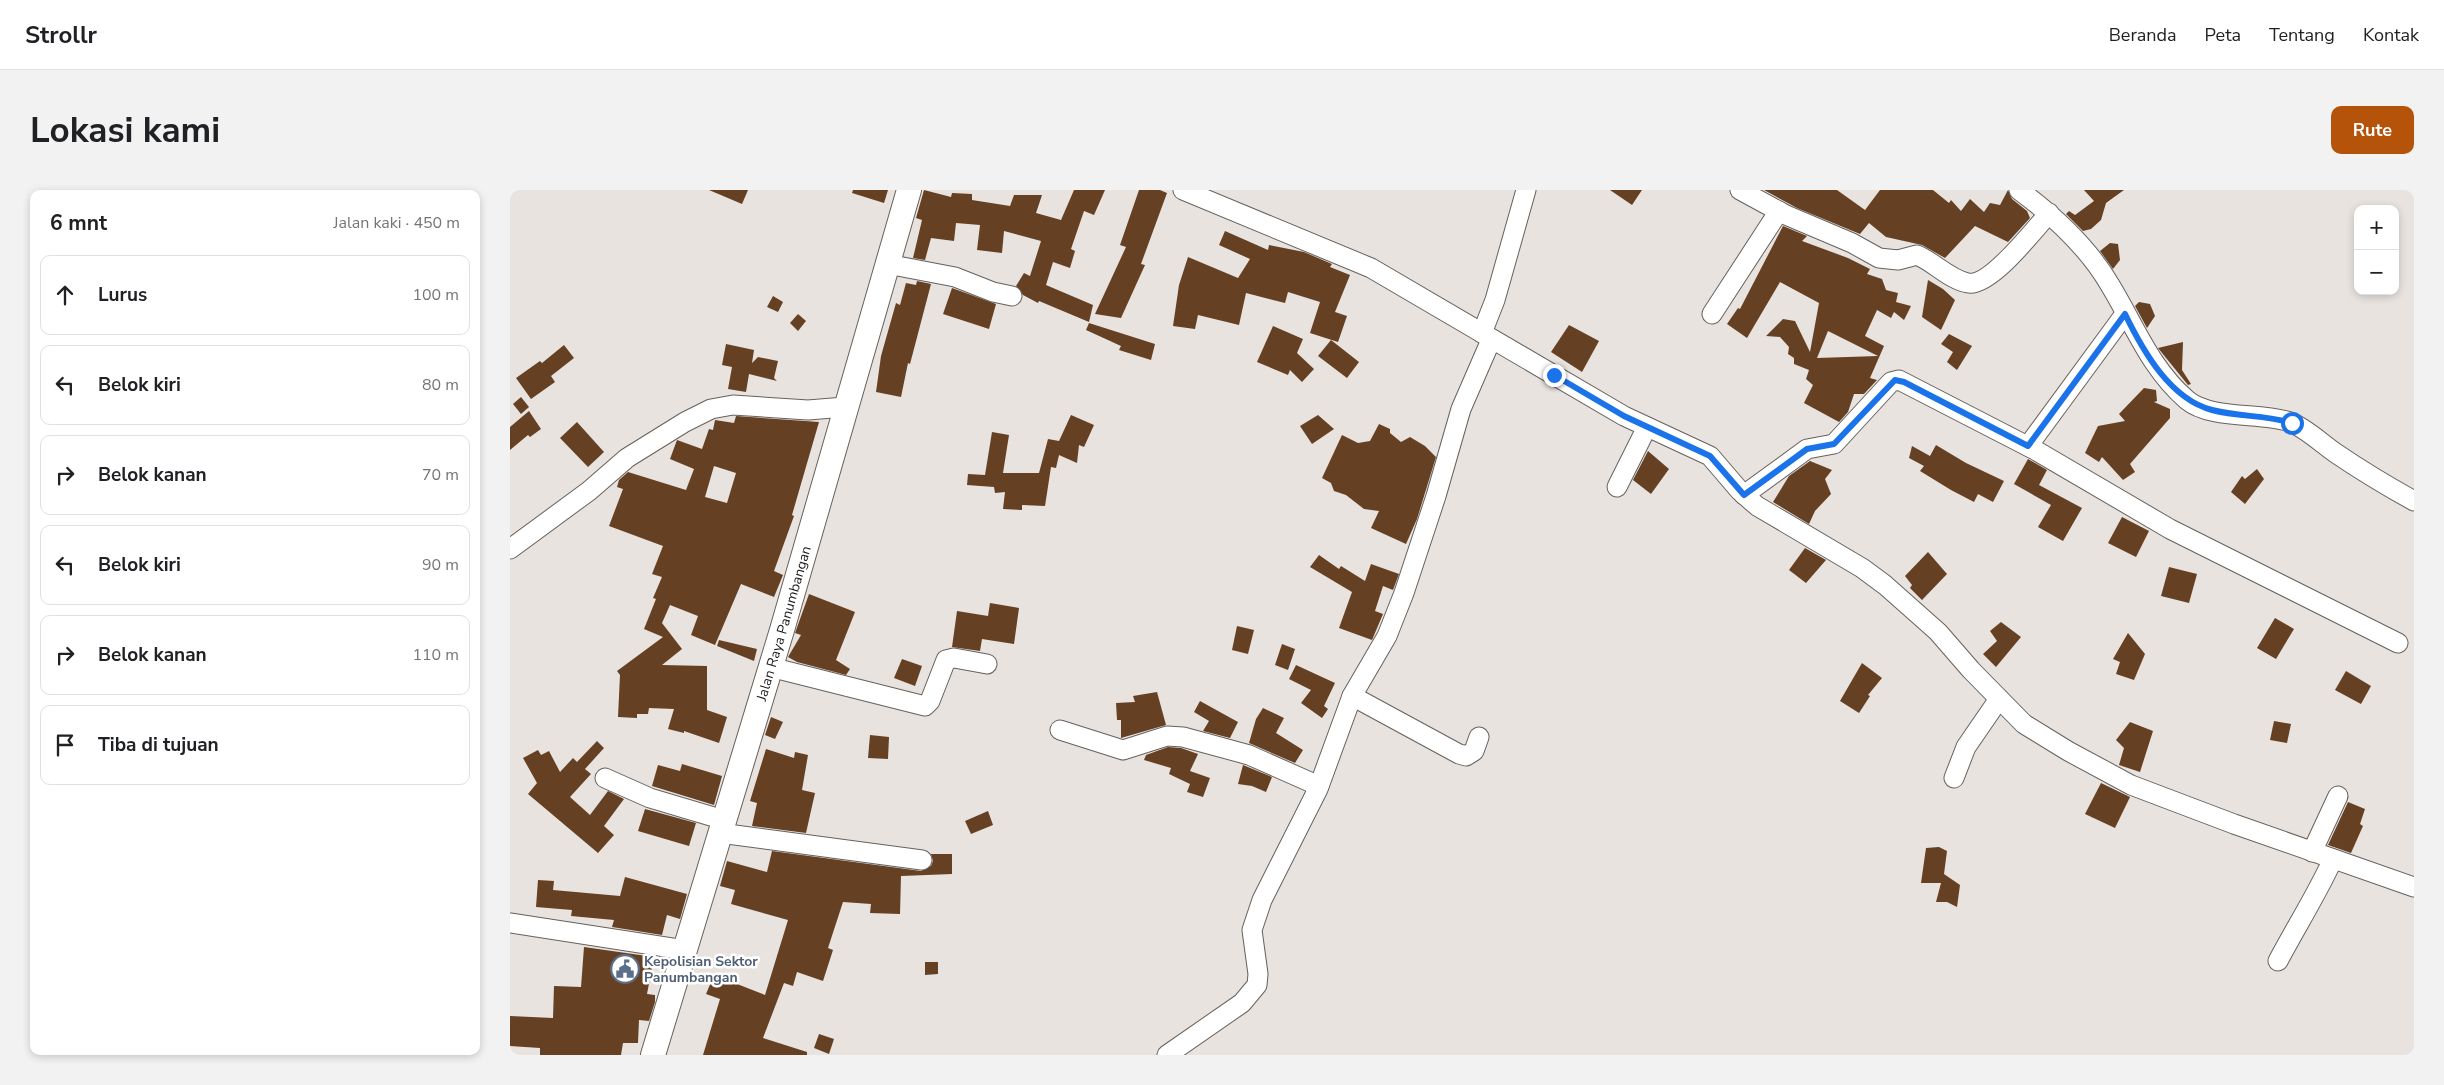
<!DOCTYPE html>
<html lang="id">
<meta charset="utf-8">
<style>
:root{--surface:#fff;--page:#f2f2f2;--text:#202124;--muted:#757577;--line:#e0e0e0;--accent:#b45309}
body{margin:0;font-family:"Nunito Sans",sans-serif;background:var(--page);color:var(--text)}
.controls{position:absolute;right:15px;top:15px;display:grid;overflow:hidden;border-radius:10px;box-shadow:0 2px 8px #0003}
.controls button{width:45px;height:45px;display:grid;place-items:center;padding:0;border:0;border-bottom:1px solid var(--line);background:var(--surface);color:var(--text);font:25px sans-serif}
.stop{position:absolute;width:15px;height:15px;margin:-11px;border:4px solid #1a73e8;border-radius:50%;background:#fff}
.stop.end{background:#1a73e8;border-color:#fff;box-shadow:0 1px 5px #0008}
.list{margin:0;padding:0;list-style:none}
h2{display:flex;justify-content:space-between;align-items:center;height:65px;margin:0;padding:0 20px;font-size:21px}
h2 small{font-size:16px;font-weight:400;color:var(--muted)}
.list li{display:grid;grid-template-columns:32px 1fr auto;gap:15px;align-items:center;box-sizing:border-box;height:80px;margin:0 10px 10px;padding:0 10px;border:1px solid var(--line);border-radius:10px}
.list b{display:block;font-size:19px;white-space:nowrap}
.list em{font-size:16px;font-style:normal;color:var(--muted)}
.icon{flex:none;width:28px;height:28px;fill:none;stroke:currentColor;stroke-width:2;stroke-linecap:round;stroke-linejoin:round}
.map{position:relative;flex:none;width:1904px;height:865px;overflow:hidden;border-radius:10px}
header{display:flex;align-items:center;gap:30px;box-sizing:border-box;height:70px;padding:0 25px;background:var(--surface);border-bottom:1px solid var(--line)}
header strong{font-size:24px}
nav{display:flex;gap:28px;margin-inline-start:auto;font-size:18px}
.intro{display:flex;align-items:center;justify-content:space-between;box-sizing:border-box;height:120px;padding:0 30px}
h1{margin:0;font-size:35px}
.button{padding:12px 22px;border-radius:10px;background:var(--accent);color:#fff;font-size:18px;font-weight:700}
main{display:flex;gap:30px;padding:0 30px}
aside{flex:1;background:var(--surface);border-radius:10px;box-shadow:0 2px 8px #0003}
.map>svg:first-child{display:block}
</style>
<header>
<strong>Strollr</strong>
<nav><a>Beranda</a><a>Peta</a><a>Tentang</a><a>Kontak</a></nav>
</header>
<div class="intro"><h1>Lokasi kami</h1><a class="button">Rute</a></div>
<main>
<aside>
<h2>6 mnt<small>Jalan kaki · 450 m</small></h2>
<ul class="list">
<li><svg class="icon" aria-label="ahead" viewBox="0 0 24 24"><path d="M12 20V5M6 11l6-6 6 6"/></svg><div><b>Lurus</b></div><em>100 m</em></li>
<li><svg class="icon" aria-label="left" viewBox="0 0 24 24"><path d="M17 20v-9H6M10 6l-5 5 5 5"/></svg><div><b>Belok kiri</b></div><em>80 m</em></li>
<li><svg class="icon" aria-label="right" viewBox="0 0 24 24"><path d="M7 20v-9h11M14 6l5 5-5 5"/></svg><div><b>Belok kanan</b></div><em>70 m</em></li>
<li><svg class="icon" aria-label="left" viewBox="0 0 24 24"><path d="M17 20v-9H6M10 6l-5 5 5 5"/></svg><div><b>Belok kiri</b></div><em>90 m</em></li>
<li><svg class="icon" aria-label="right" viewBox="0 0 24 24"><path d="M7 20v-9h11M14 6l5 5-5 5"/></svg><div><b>Belok kanan</b></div><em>110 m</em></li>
<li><svg class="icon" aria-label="arrive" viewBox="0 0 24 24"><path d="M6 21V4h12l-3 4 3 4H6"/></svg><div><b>Tiba di tujuan</b></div></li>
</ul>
</aside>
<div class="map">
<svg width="1904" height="865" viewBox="0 0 1904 865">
<rect width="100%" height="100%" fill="#e9e3df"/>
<!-- building -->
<g fill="#654023" fill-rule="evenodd">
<polygon points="199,0 238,0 232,14"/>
<polygon points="343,0 378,0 374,13 342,3"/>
<polygon points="414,0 441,7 442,3 462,4 462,10 500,16 504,5 532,5 526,23 551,30 564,0 595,0 584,25 574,21 561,59 565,61 560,78 543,72 536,95 583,115 579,132 529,111 528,113 513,105 506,96 514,83 520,86 531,51 494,41 492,63 467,60 470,35 446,33 444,51 421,48 415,70 403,68 412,30 406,28"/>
<polygon points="629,0 650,0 657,3 631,74 635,75 611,128 585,124 616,57 610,55"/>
<polygon points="1100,0 1132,0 1122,15"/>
<polygon points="1254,0 1327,0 1355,20 1370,0 1423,0 1439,13 1441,10 1451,21 1460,9 1474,22 1480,13 1490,15 1498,0 1502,9 1517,21 1520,28 1498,52 1465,36 1435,68 1412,55 1376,47 1359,33 1350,44 1287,18"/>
<polygon points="1574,0 1614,0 1596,13 1591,30 1581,39 1573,41 1556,24 1559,21 1565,25 1584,11"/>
<path d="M1273,36L1297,46L1292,51L1338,68L1360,79L1357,84L1372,89L1376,100L1388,103L1386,112L1401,116L1394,130L1384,122L1381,128L1367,120L1355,146L1374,156L1360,188L1367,190L1354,204H1344L1338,222L1329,232L1294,213L1303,195L1296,189L1299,180L1284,174V168L1278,164L1279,157L1270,147L1256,146L1273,129L1285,131L1300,162L1309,113L1270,92L1237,148L1217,134L1228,118L1230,119ZM1318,141L1368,166L1307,168Z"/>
<polygon points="715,41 758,60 759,55 794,62 822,74 820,77 840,85 825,122 837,126 828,152 800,143 810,112 778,102 775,113 736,103 729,135 688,125 685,139 663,136 669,95 678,67 728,88 740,69 709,55"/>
<polygon points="1600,53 1608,54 1610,70 1603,79 1590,61"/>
<polygon points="1418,90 1433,99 1445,110 1431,140 1412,127"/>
<polygon points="407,91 421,94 400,174 398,173 391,207 366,202 371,166 386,113 390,115 396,93 406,95"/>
<polygon points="442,98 486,114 479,139 433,124"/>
<polygon points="263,106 273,112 268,122 257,117"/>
<polygon points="1629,112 1640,114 1645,126 1637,138 1625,116"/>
<polygon points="288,124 296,131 288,141 280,133"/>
<polygon points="579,133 645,154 641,170 609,160 611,156 576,140"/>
<polygon points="1059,135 1089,151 1072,182 1041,162"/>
<polygon points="763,136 793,149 787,163 804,179 792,192 780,180 778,185 747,172"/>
<polygon points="1439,144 1462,156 1447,180 1437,172 1443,162 1431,154"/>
<polygon points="821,150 849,172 837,188 808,166"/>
<polygon points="1673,152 1672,180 1681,194 1678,195 1648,158"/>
<polygon points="216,154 244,160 242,173 248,167 268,171 264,188 267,191 239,184 236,202 218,199 222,177 212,175"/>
<polygon points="54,155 64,168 41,186 45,192 21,209 6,188 30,171 32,173"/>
<polygon points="1634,198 1646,200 1647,211 1644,212 1660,219 1660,228 1620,274 1625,282 1613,290 1592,267 1589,272 1575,263 1588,236 1615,231 1609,224"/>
<polygon points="11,207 19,217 11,224 3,214"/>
<polygon points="19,221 31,239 20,247 18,245 0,260 0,237"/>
<polygon points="561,225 584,235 574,257 569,255 567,273 549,265 546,278 541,277 535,316 512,315 512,320 493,319 495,302 485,303 484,297 457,295 458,284 475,285 482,242 499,245 493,283 529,283 538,249 549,251"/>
<polygon points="808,225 824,239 802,254 790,236"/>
<path d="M226,226L309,232L282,325L284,326L264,381L273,385L264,407L231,394L205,455L181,445L188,426L160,415L152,433L172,459L152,475L197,476V520L217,527L209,553L174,541V543L158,539L164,519L139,518L138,524H127V528L108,527L110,485L107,481L153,447L134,439L146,409L143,408L152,387L142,384L153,356L99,336L113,299L107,297L109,290L118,282L176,300L184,279L160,269L167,250L192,259L199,239L203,240L205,230L224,233ZM204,276L226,283L217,313L195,307Z"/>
<polygon points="67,232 94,262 78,277 50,248"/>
<polygon points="869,234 880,239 880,243 891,252 900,247 915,256 926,267 907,329 896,354 861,338 869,321 854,319 836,305 824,301 821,293 812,288 832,245 848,253 860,251"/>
<polygon points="1426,255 1456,273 1494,291 1483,312 1468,304 1464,312 1441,300 1410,281 1414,276 1399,268 1402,256 1420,266"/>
<polygon points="1138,261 1159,279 1141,304 1123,290"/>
<polygon points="1518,269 1537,280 1529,295 1572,318 1553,351 1528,337 1541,315 1504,294"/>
<polygon points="1300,271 1322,280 1315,289 1321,304 1305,321 1299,334 1263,312 1279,286"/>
<polygon points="1747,279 1754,289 1735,314 1721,302 1732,286 1735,289"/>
<polygon points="1612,327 1639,341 1626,367 1598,353"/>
<polygon points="1295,358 1316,370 1296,393 1279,380"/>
<polygon points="1418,362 1437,384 1412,410 1400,398 1402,395 1395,386"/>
<polygon points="809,365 829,379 831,376 855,391 861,374 889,384 883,400 873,396 865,421 873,424 862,450 829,438 842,402 800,377"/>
<polygon points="1659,377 1687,384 1679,413 1651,406"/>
<polygon points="299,404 345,422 326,470 340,479 336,485 287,472 278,467 291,445 285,443"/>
<polygon points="480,413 509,418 504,454 472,449 470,461 442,457 447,421 478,426"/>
<polygon points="1765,428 1784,439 1766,469 1747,458"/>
<polygon points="1491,432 1511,447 1486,477 1473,464 1487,451 1480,441"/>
<polygon points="727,436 744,440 738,464 722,460"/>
<polygon points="1618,443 1635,464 1624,490 1606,484 1610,472 1603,469"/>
<polygon points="209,450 247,459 244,471 207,456"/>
<polygon points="772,454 785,459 778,480 765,475"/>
<polygon points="392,469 412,476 405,496 384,488"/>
<polygon points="1352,473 1372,488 1358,505 1360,506 1349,523 1330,511"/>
<polygon points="786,475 825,493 814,516 818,519 812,528 791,513 801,500 779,489"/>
<polygon points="1836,481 1861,496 1851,514 1825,500"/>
<polygon points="647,502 656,535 611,548 611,530 607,530 606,513 625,512 623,506"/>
<polygon points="690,511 728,532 720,548 693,541 699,531 684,522"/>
<polygon points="753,518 774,528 766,543 793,560 785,573 739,553 746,529"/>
<polygon points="261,527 273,532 265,549 255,545"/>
<polygon points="1764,531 1781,534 1777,553 1760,550"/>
<polygon points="1620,532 1643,541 1630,582 1609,575 1614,558 1606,550"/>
<polygon points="360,545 379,547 378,569 358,568"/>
<polygon points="87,551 94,558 75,579 81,584 60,607 80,625 98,601 114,609 94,636 104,645 88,663 18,604 27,593 13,568 28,560 31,565 39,561 50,582 63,568 67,572"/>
<polygon points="658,557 671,558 688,564 680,581 700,588 693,607 677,602 680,594 659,584 661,578 634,570 636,565"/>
<polygon points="256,559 284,568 285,562 298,565 292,600 305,603 296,643 242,636 247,613 240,611"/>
<polygon points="172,574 212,586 204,615 142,596 148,575 170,581"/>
<polygon points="733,575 762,587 756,602 742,596 728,594"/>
<polygon points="1591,593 1620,607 1605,638 1575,624"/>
<polygon points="1838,612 1855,619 1850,634 1853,636 1841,663 1818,655"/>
<polygon points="135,619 186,633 179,656 128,641"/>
<polygon points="478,621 483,635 461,644 455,631"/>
<polygon points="1429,657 1437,661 1434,684 1450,695 1447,717 1437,712 1426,712 1431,693 1411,693 1416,658"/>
<polygon points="262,661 411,681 421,676 423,671 421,664 442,664 442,684 391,686 390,724 360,723 361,714 333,712 318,758 323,760 313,791 287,782 283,796 274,793 253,848 297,862 297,865 193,865 210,809 196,804 204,785 255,805 278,730 221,714 225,700 210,696 217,671 257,682"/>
<polygon points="115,687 177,704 170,729 157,725 152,745 102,737 104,730 61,726 62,720 26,717 28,690 44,691 43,700 110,706"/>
<polygon points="74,757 144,767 137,804 145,805 145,812 139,831 129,830 128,853 113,853 111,865 30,865 30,858 0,856 0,826 43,828 44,796 71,797"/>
<polygon points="415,772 428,772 428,784 415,785"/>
<polygon points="309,844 324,849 319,864 304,858"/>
</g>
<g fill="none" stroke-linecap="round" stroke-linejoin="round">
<defs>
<g id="minor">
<polyline points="673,0 861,78 1114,226 1200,266 1230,301 1247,316 1352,378 1375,395 1428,442 1461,480 1514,534 1558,561 1621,595 1724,634 1904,697"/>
<path d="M1230,0L1276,25L1342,53L1369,68L1388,70L1407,65C1424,72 1440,90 1458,93C1480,97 1525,39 1539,23"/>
<path d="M1509,0C1544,26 1578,57 1600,95C1625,136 1640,178 1677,210C1701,230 1752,222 1780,232C1796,238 1812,254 1827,264C1852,281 1877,296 1904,311"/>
<polyline points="377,74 445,87 483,102 502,106"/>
<polyline points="1202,124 1269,21"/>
<polyline points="972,143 985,110 1016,0"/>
<polyline points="1518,256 1615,124"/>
<polyline points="1107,297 1137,237"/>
<polyline points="1234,305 1297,259 1324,254 1381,192 1389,190 1525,260 1660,339 1888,453"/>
<polyline points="0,359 79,301 117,268 175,232 201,219 223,215 298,220 335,217"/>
<polyline points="260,477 415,516 420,511 436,470 444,468 477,474"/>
<polyline points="842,506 949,564 956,566 964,561 969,547"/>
<polyline points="550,540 613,560 657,546 673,547 739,565 809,596"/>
<polyline points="95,588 140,608 214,630"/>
<polyline points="1444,588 1456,557 1489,509"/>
<polyline points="210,643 412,670"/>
<polyline points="1802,662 1828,606"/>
<polyline points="0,733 175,760"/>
<path d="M1768,771C1786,737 1807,704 1823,669"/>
<polyline points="657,865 732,813 747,795 748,784 742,740 752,710 808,599 842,506 877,446 894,403 926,306 951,219 981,150"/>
</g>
<g id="major">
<path id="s1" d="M143,865L272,440L399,0"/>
</g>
</defs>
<!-- minor casing -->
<use href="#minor" stroke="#66615d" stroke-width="21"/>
<!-- major casing -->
<use href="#major" stroke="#66615d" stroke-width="26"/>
<!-- minor -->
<use href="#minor" stroke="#fff" stroke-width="19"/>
<!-- major -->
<use href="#major" stroke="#fff" stroke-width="24"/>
</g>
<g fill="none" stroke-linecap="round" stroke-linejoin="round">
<!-- route -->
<path stroke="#1a73e8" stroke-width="6" d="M1044,185L1114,226L1200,266L1234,305L1297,259L1324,254L1385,190L1394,192L1518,256L1615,124C1633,161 1660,209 1702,220C1729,227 1756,225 1782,233"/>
</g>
<!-- icons -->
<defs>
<symbol id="civic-ring" viewBox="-11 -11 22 22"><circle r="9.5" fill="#fff" stroke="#5c6f8a" stroke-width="1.5"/><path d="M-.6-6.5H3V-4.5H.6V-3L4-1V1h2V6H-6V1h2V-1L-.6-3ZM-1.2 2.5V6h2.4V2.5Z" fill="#5c6f8a"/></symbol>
</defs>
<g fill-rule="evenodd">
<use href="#civic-ring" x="99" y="763" width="32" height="32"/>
</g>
<g text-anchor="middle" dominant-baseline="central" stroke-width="5" stroke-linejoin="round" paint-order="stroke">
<!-- street labels -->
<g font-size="14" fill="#1c1a18" stroke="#fff">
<text stroke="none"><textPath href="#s1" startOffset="451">Jalan Raya Panumbangan</textPath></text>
</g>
<!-- service labels -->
<g font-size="14" font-weight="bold" fill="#4e5e75" stroke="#fff" text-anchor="start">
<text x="134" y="771">Kepolisian Sektor<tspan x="134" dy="16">Panumbangan</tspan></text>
</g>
</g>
</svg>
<div class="controls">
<button>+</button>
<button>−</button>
</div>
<div class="stop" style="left:1782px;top:233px"></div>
<div class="stop end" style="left:1044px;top:185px"></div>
</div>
</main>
